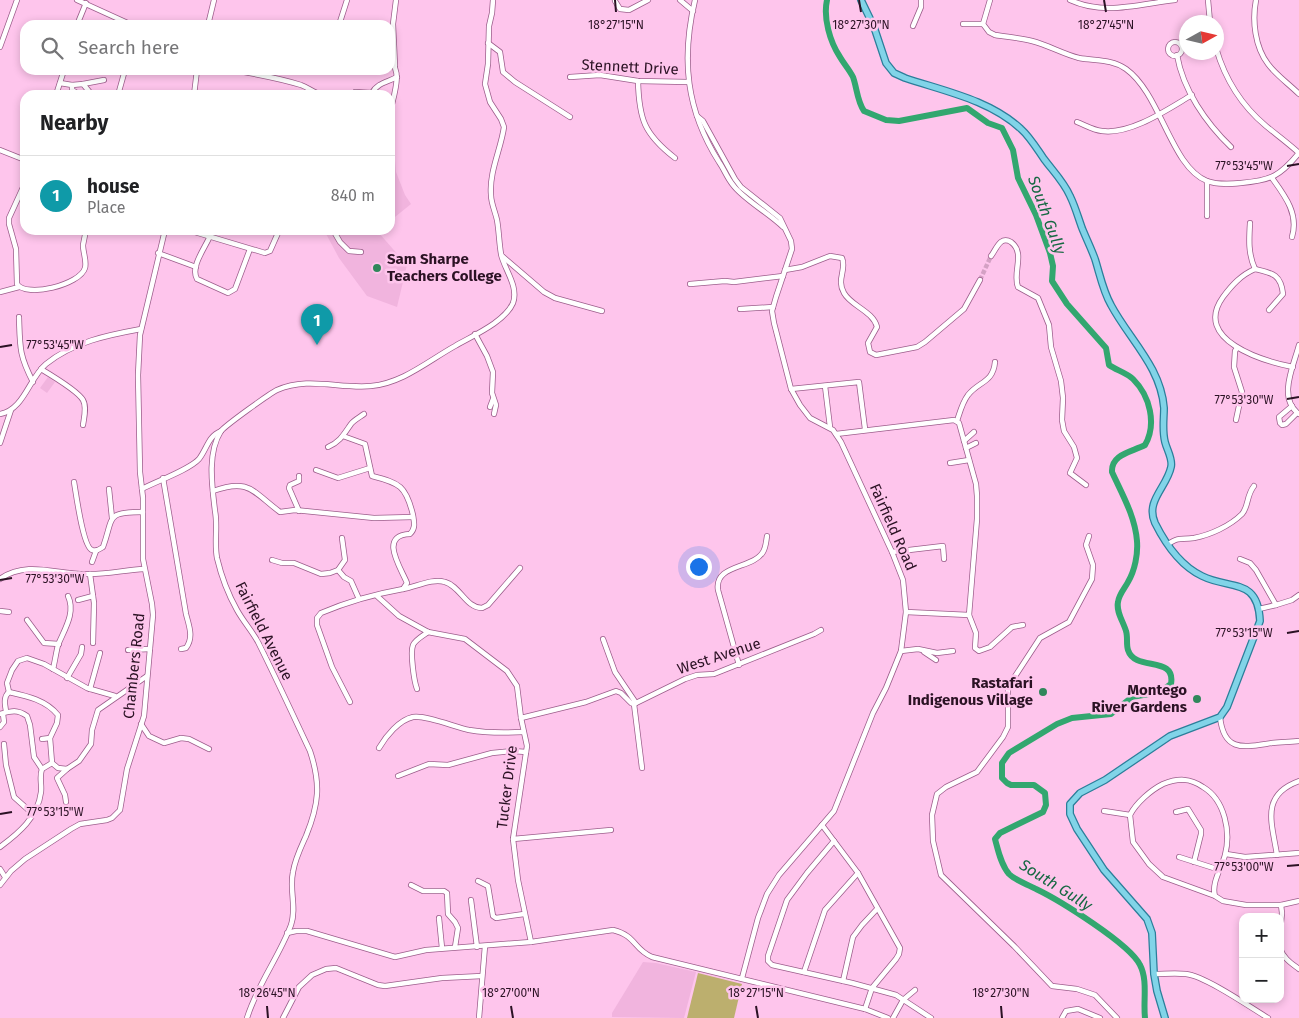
<!DOCTYPE html>
<meta charset="utf-8">
<style>
:root{--surface:#fff;--page:#f6f6f6;--text:#202124;--muted:#757577;--line:#e0e0e0;--accent:#db2777}
body{margin:0;font-family:"Fira Sans",sans-serif;background:var(--page);color:var(--text)}
.controls{position:absolute;right:15px;bottom:15px;display:grid;overflow:hidden;border-radius:10px;box-shadow:0 2px 8px #0003}
.controls button{width:45px;height:45px;display:grid;place-items:center;padding:0;border:0;border-bottom:1px solid var(--line);background:var(--surface);color:var(--text);font:25px sans-serif}
.compass{position:absolute;left:1179px;top:15px;width:45px;height:45px;border-radius:50%;background:var(--surface);box-shadow:0 2px 8px #0003;rotate:82deg}
.you{position:absolute;left:698px;top:566px;width:18px;height:18px;margin:-12px;border:4px solid #fff;border-radius:50%;background:#1a73e8;box-shadow:0 0 0 8px #1a73e833}
.badge{display:grid;place-items:center;width:32px;height:32px;border-radius:50%;background:var(--accent);color:#fff;font-size:16px;font-weight:700}
.pin{position:absolute;translate:-50% -41px;filter:drop-shadow(0 1px 2px #0008)}
.pin::after{content:'';position:absolute;top:26px;width:18px;height:15px;background:inherit;clip-path:polygon(0 0,100% 0,50% 100%)}
.list{margin:0;padding:0;list-style:none}
h2{display:flex;justify-content:space-between;align-items:center;height:65px;margin:0;padding:0 20px;font-size:21px}
h2 small{font-size:16px;font-weight:400;color:var(--muted)}
.list li{display:grid;grid-template-columns:32px 1fr auto;gap:15px;align-items:center;box-sizing:border-box;height:80px;padding:0 20px;border-top:1px solid var(--line)}
.list b{display:block;font-size:19px;white-space:nowrap}
.list p{margin:0;font-size:16px;white-space:nowrap;color:var(--muted)}
.list em{font-size:16px;font-style:normal;color:var(--muted)}
.icon{flex:none;width:28px;height:28px;fill:none;stroke:currentColor;stroke-width:2;stroke-linecap:round;stroke-linejoin:round}
.map{position:relative;flex:none;width:1299px;height:1018px;overflow:hidden}
.search{position:absolute;background:var(--surface);box-shadow:0 2px 8px #0003;left:20px;top:20px;width:375px;height:55px;display:flex;align-items:center;gap:12px;box-sizing:border-box;padding:0 18px;border-radius:15px;color:var(--muted);font-size:19px}
.panel{position:absolute;background:var(--surface);box-shadow:0 2px 8px #0003;left:20px;top:90px;width:375px;height:145px;border-radius:15px}
.map>svg:first-child{display:block}
</style>
<div class="map">
<svg width="1299" height="1018" viewBox="0 0 1299 1018">
<rect width="100%" height="100%" fill="#fec5ec"/>
<!-- built -->
<g fill="#f1b4de">
<polygon points="390,148 394,150 396,172 405,195 411,204 390,221"/>
<polygon points="324,230 380,230 378,232 407,265 397,307 367,296 339,258"/>
<polygon points="48,377 55,382 47,393 40,388"/>
<polygon points="643,962 656,963 696,972 684,1018 612,1017 612,1013"/>
</g>
<!-- garden -->
<polygon fill="#bcaf6e" points="698,973 742,984 734,1018 687,1018"/>
<g fill="none" stroke-linecap="round" stroke-linejoin="round">
<!-- river -->
<path stroke="#32a76f" stroke-width="6" d="M827,0C823,18 830,42 840,57C844,64 849,69 853,77C857,88 857,101 864,111L886,120L899,121L967,108L988,123L1002,128L1013,150L1018,178L1036,215L1050,253L1053,266L1052,281L1067,304L1106,348L1109,365C1116,370 1127,373 1133,379C1150,396 1157,424 1145,445C1132,452 1111,454 1112,472C1122,494 1135,516 1137,541C1138,554 1135,570 1128,582C1125,588 1119,594 1118,602C1116,612 1123,621 1126,631C1128,637 1126,644 1128,650C1135,672 1176,655 1171,684L1160,692L1132,697L1111,714L1072,718L1057,724L1009,753L1002,763V778L1007,783L1011,785H1034L1045,793L1046,805L1043,812L1000,833L995,839C998,850 1001,865 1009,874C1016,881 1027,884 1036,889C1059,900 1130,944 1140,965C1148,980 1143,1001 1145,1018"/>
<!-- minor-tunnel -->
<polyline stroke="#d4a1c4" stroke-width="4.5" stroke-dasharray="4.5 2" stroke-linecap="butt" points="980,280 991,256"/>
<defs>
<g id="minor">
<polyline points="77,0 132,25"/>
<polyline points="680,0 693,11"/>
<path d="M695,0C681,59 686,110 719,162C724,169 727,178 733,185C743,199 769,213 783,227"/>
<path d="M990,0L983,24L989,32L995,35C1007,37 1020,38 1032,41C1048,45 1063,54 1079,58C1095,61 1112,59 1126,69C1161,94 1171,167 1207,181C1218,185 1230,184 1241,183C1272,180 1280,176 1299,153C1288,143 1277,135 1266,126C1242,106 1225,79 1216,48"/>
<path d="M1070,0C1105,16 1139,4 1175,0"/>
<polyline points="1208,0 1210,22"/>
<path d="M1256,0C1252,21 1255,47 1268,64C1276,75 1289,84 1299,94"/>
<polyline points="615,1 620,9 629,10 648,0"/>
<polyline points="963,24 983,24"/>
<polyline points="77,25 86,3"/>
<polyline points="208,25 214,0"/>
<polyline points="339,25 347,0"/>
<polyline points="913,26 921,7 921,0"/>
<circle cx="1175" cy="49" r="7"/>
<polyline points="488,43 500,52 503,72 515,82 570,117"/>
<polyline points="0,47 17,0"/>
<path d="M1177,55C1183,90 1206,123 1231,147"/>
<path d="M390,61C404,72 392,99 390,114"/>
<polyline points="395,66 393,24 396,0"/>
<path d="M233,70C256,74 279,78 301,85C309,88 314,93 323,95"/>
<polyline points="570,77 600,75 638,81 688,82"/>
<path d="M638,81C639,119 644,134 675,158"/>
<polyline points="60,83 72,85 72,90 77,93"/>
<polyline points="83,84 104,80"/>
<polyline points="72,85 83,84 92,95"/>
<polyline points="56,95 64,70"/>
<polyline points="118,95 125,70"/>
<polyline points="194,95 197,70"/>
<path d="M353,95L355,92L372,93C377,83 388,82 397,77"/>
<polyline points="697,116 703,121 735,179 741,187 780,218 791,241 792,249 776,297 772,311 774,323 791,389 800,405 810,418 833,430 841,442 892,552 903,580 906,612 901,651 886,688 873,713 834,811 779,875 767,894 758,918 742,978"/>
<path d="M1077,122C1085,125 1093,130 1102,131C1131,135 1168,109 1192,95"/>
<polyline points="0,150 25,160"/>
<path d="M1272,178C1285,196 1299,214 1292,237"/>
<path d="M25,183L9,218V224L16,249L17,284C26,298 80,285 85,268C87,261 83,253 83,245C84,240 85,235 86,230"/>
<polyline points="1207,216 1207,181"/>
<path d="M1250,223C1249,239 1248,254 1255,269"/>
<polyline points="188,230 265,253 270,251 278,233 281,230"/>
<polyline points="333,230 340,242 349,251 361,252"/>
<path d="M210,236C205,248 190,267 197,279L228,293L235,289L250,249"/>
<polyline points="158,253 196,267"/>
<polyline points="502,256 544,292 555,298 602,311"/>
<path d="M991,256C996,250 1000,235 1011,242C1026,253 1012,273 1018,287L1038,298L1049,325L1051,347L1061,381L1063,398L1062,420L1064,431L1074,447L1077,458L1070,473L1086,485"/>
<path d="M785,270L802,267L830,256L842,258C847,270 836,279 844,293C851,306 873,311 877,327L868,343L870,352L876,355L917,347L925,342L964,309L980,280"/>
<polyline points="690,284 725,281 734,282 783,276"/>
<polyline points="0,292 19,287"/>
<polyline points="740,309 773,307"/>
<path d="M1269,310L1283,294C1281,274 1272,273 1255,269C1241,275 1232,285 1223,297C1192,340 1263,361 1293,367"/>
<path d="M19,317C20,347 19,355 33,382"/>
<polyline points="475,334 487,356 493,372 492,393 496,405 494,414"/>
<path d="M1299,345C1294,365 1277,398 1299,414"/>
<path d="M41,369C51,375 78,391 83,400C87,407 84,418 83,425"/>
<polyline points="825,386 830,427"/>
<polyline points="791,389 859,382 865,429"/>
<polyline points="1292,406 1279,417 1280,423 1282,425 1286,424 1297,413"/>
<polyline points="490,407 493,399"/>
<path d="M0,414C24,410 29,378 46,364C73,342 108,335 141,329"/>
<polyline points="1236,420 1242,392 1234,367 1235,351 1237,348"/>
<path d="M957,421C960,412 962,403 968,395C979,381 993,383 995,362"/>
<polyline points="836,434 954,420 959,423 976,484 977,496 977,519 969,615 906,612"/>
<path d="M343,436L365,444L372,476C400,483 406,486 413,515C414,522 416,528 410,534C378,535 401,568 407,583L403,589"/>
<polyline points="964,441 974,432"/>
<polyline points="0,443 11,410"/>
<path d="M328,447C340,442 344,434 351,424C354,420 360,417 364,414"/>
<polyline points="966,448 976,443"/>
<polyline points="950,463 969,460"/>
<polyline points="316,470 338,478 370,468"/>
<path d="M163,478L186,614C189,626 194,637 186,648L181,649"/>
<path d="M74,482C76,493 83,547 92,550C96,552 100,549 103,547C114,517 105,512 143,512"/>
<polyline points="109,489 112,518"/>
<path d="M142,489C157,481 189,470 199,459C207,449 208,436 221,431"/>
<path d="M213,491C249,478 252,491 280,512L295,510L374,518L413,517"/>
<polyline points="299,511 289,488 290,485 299,481 299,476"/>
<polyline points="1089,536 1086,545 1093,565 1092,579 1069,622 1040,638 1008,687 1008,727 1003,737 977,772 946,787 937,794 932,815 933,841 941,875 1014,946 1052,986 1077,989 1095,995 1117,1018"/>
<path d="M1168,544C1181,536 1180,540 1194,538C1210,535 1230,526 1242,514C1249,506 1246,496 1254,486"/>
<polyline points="892,552 943,546 944,559"/>
<polyline points="1240,559 1250,563 1256,570 1276,605 1259,609"/>
<polyline points="272,560 282,563 294,563 321,574 330,573 338,570 345,560 342,538"/>
<polyline points="92,562 96,551"/>
<polyline points="338,570 344,577 351,581 359,599"/>
<polyline points="90,574 94,603 93,643"/>
<path d="M0,579C28,559 60,576 90,574C108,574 126,570 144,569"/>
<polyline points="377,596 399,616 428,632 465,639 507,671 517,686 521,718 527,746 513,839 518,880 531,942"/>
<polyline points="78,600 93,596"/>
<polyline points="1276,605 1292,600 1299,595"/>
<polyline points="0,611 9,612"/>
<polyline points="969,615 976,633 975,648 979,651 990,647 1012,627 1023,625"/>
<polyline points="27,620 44,643 59,644"/>
<polyline points="603,639 615,672 636,703"/>
<polyline points="128,650 150,649"/>
<polyline points="901,651 918,649 937,653 953,651"/>
<polyline points="924,652 936,660"/>
<path d="M739,665L718,590C714,564 753,569 763,552C766,547 766,542 767,536"/>
<path d="M53,669C55,661 56,653 58,645C64,630 76,613 68,596"/>
<polyline points="67,678 81,654 82,647"/>
<polyline points="90,689 100,653"/>
<path d="M417,689C414,681 410,653 413,645C415,640 424,635 428,632"/>
<path d="M115,696L87,688L44,664L27,658L18,661L12,670L7,683L9,692C27,696 46,700 58,715L57,723L50,738L52,763L58,768L67,769L79,761L91,744L92,730L98,710L147,676"/>
<path d="M350,702L332,667L317,625V618L321,613C347,602 375,594 403,589C416,587 432,578 445,582C460,586 466,608 482,608L488,605L520,568"/>
<polyline points="634,704 642,768"/>
<path d="M6,711C5,705 3,697 9,692"/>
<path d="M0,714C11,711 17,709 27,716L30,725L34,757L42,769"/>
<path d="M1220,717C1224,753 1244,747 1272,743C1281,742 1290,742 1299,741"/>
<polyline points="521,718 586,702 616,691 621,693 631,703 634,704 685,679 697,675 714,674 814,634 821,630"/>
<polyline points="141,724 149,736 164,743 181,738 189,739 209,749"/>
<polyline points="0,727 4,722 3,714"/>
<polyline points="42,739 50,738"/>
<polyline points="4,744 6,765 14,797 33,814"/>
<path d="M379,748C386,736 399,720 413,717C426,715 455,727 469,730C487,733 505,733 523,732"/>
<polyline points="398,776 429,764 448,765 492,753 513,751 526,752"/>
<polyline points="66,802 65,795 57,778 67,769"/>
<polyline points="1104,811 1130,815"/>
<polyline points="1176,812 1188,809 1201,830 1201,834 1194,862"/>
<polyline points="822,825 858,873 900,948 899,954 896,959 872,988 865,1009"/>
<polyline points="513,839 611,830"/>
<polyline points="834,841 807,873 787,900 768,956 768,961 772,965 852,983 896,995 931,1018"/>
<path d="M0,847C19,833 38,817 41,792C42,784 39,777 42,769L52,763"/>
<polyline points="1226,854 1245,857 1299,853"/>
<path d="M1277,855C1272,823 1260,795 1299,781"/>
<polyline points="1179,857 1220,870"/>
<polyline points="0,869 5,877"/>
<polyline points="478,881 488,886 493,916 496,918 524,914"/>
<polyline points="0,885 11,871 25,859 71,829 80,824 107,820 112,818 120,810 127,769 144,716 153,615 152,604 143,559 143,498 140,472 138,375 140,335 165,230"/>
<polyline points="411,885 423,891 444,891 447,893 448,914 455,922 458,928 455,947"/>
<path d="M1215,896C1211,883 1222,867 1225,855C1231,832 1225,800 1203,787C1190,778 1178,778 1163,784C1151,790 1136,803 1130,815L1133,842L1149,864L1163,877L1215,896L1223,901L1246,905H1281L1299,901"/>
<polyline points="471,900 477,947"/>
<polyline points="439,918 442,948"/>
<path d="M287,933L296,931H307L395,957L426,950L531,942L613,930C637,936 633,949 652,957L865,1009L888,1018"/>
<polyline points="1280,933 1282,913 1281,905"/>
<path d="M1280,948C1283,958 1291,963 1299,969"/>
<polyline points="804,972 825,910 858,873"/>
<path d="M1154,974C1165,974 1175,973 1186,974C1205,976 1250,1007 1268,1018"/>
<polyline points="843,981 853,937 862,925 877,909"/>
<path d="M247,1018C257,985 279,957 291,925C297,907 289,890 293,872C295,859 301,847 306,836C319,804 321,784 310,751C293,715 276,678 258,642C252,631 243,621 237,610C228,594 221,575 217,558C214,542 218,526 215,511C212,486 207,453 221,431C226,425 269,394 277,390C308,376 339,389 371,386C403,383 428,361 455,346C472,336 505,322 513,303C519,286 504,269 501,254C499,242 499,231 497,220C495,211 491,203 491,195C489,172 501,149 504,127L501,119L490,102L485,84L488,64L489,26L492,13L493,0"/>
<polyline points="283,1018 299,987 312,975 326,969 336,968 378,985 385,986 442,978 482,976"/>
<polyline points="479,1018 485,946"/>
<polyline points="893,1018 903,1000 915,990"/>
<polyline points="1062,1018 1066,1011 1078,1009 1100,1018"/>
</g>
<path id="major" d="M861,0L874,27L886,63L894,73L905,78C944,91 990,100 1021,129C1030,137 1037,149 1044,159C1053,171 1064,182 1070,196C1075,206 1078,217 1082,228C1086,238 1091,248 1095,259C1100,275 1103,291 1111,305C1129,339 1161,367 1164,408C1164,419 1162,430 1165,442C1167,450 1173,459 1171,467C1167,487 1145,501 1155,523C1165,543 1181,566 1202,576C1230,590 1258,577 1260,621L1227,707L1220,717L1170,736L1105,780L1080,793L1070,804V814L1077,829L1104,870L1147,919L1152,933L1154,974L1157,991L1165,1018"/>
</defs>
<!-- minor casing -->
<use href="#minor" stroke="#9c5d8b" stroke-width="6"/>
<!-- major casing -->
<use href="#major" stroke="#2c7e9a" stroke-width="8"/>
<!-- minor -->
<use href="#minor" stroke="#fff" stroke-width="4.5"/>
<!-- major -->
<use href="#major" stroke="#81d4e8" stroke-width="5.5"/>
</g>
<!-- ticks -->
<path fill="none" stroke="#2b1224" stroke-width="2" d="M615,0L616,12M859,0L861,12M1104,0L1106,12M1287,166L1299,164M0,347L12,345M1287,399L1299,397M0,580L12,578M1287,633L1299,631M0,814L12,812M1287,866L1299,865M267,1006L268,1018M511,1006L513,1018M756,1006L758,1018M1001,1006L1002,1018"/>
<!-- markers -->
<g fill="#30875b" stroke="#fec5ec" stroke-width="2">
<circle cx="377" cy="268" r="5"/>
<circle cx="1043" cy="692" r="5"/>
<circle cx="1197" cy="699" r="5"/>
</g>
<g text-anchor="middle" dominant-baseline="central" stroke-width="5" stroke-linejoin="round" paint-order="stroke">
<!-- street labels -->
<g font-size="15" fill="#2b1224" stroke="#fec5ec">
<text transform="translate(630 67) rotate(3)">Stennett Drive</text>
<text transform="translate(893 527) rotate(66)">Fairfield Road</text>
<text transform="translate(264 631) rotate(63)">Fairfield Avenue</text>
<text transform="translate(719 656) rotate(-18)">West Avenue</text>
<text transform="translate(134 666) rotate(-84)">Chambers Road</text>
<text transform="translate(507 787) rotate(-83)">Tucker Drive</text>
</g>
<!-- poi labels -->
<g font-size="15" font-weight="bold" fill="#2b1224" stroke="#fec5ec" text-anchor="end">
<text x="387" y="259" text-anchor="start">Sam Sharpe<tspan x="387" dy="17">Teachers College</tspan></text>
<text x="1033" y="683">Rastafari<tspan x="1033" dy="17">Indigenous Village</tspan></text>
<text x="1187" y="690">Montego<tspan x="1187" dy="17">River Gardens</tspan></text>
</g>
<!-- water labels -->
<g font-size="16" font-style="italic" fill="#156842" stroke="#fec5ec">
<text transform="translate(1047 215) rotate(70)">South Gully</text>
<text transform="translate(1056 885) rotate(32)">South Gully</text>
</g>
</g>
<g font-size="12" text-anchor="middle" fill="#2b1224" stroke="#fec5ec" stroke-width="5" stroke-linejoin="round" paint-order="stroke">
<text x="616" y="29">18°27'15"N</text>
<text x="861" y="29">18°27'30"N</text>
<text x="1106" y="29">18°27'45"N</text>
<text x="1244" y="170">77°53'45"W</text>
<text x="55" y="349">77°53'45"W</text>
<text x="1244" y="404">77°53'30"W</text>
<text x="55" y="583">77°53'30"W</text>
<text x="1244" y="637">77°53'15"W</text>
<text x="55" y="816">77°53'15"W</text>
<text x="1244" y="871">77°53'00"W</text>
<text x="267" y="997">18°26'45"N</text>
<text x="511" y="997">18°27'00"N</text>
<text x="756" y="997">18°27'15"N</text>
<text x="1001" y="997">18°27'30"N</text>
</g>
</svg>
<div class="controls">
<button>+</button>
<button>−</button>
</div>
<svg class="compass" viewBox="-18 -18 36 36"><path d="M0-13l5 13h-10z" fill="#e53935"/><path d="M0 13l5-13h-10z" fill="#757577"/></svg>
<div class="you"></div>
<div class="pin badge" style="left:317px;top:345px;background:#0f9aa8">1</div>
<div class="search"><svg class="icon" aria-label="search" viewBox="0 0 24 24"><circle cx="10" cy="10" r="6"/><path d="M15 15l6 6"/></svg>Search here</div>
<section class="panel">
<h2>Nearby<small></small></h2>
<ul class="list">
<li><span class="badge" style="background:#0f9aa8">1</span><div><b>house</b><p>Place</p></div><em>840 m</em></li>
</ul>
</section>
</div>
